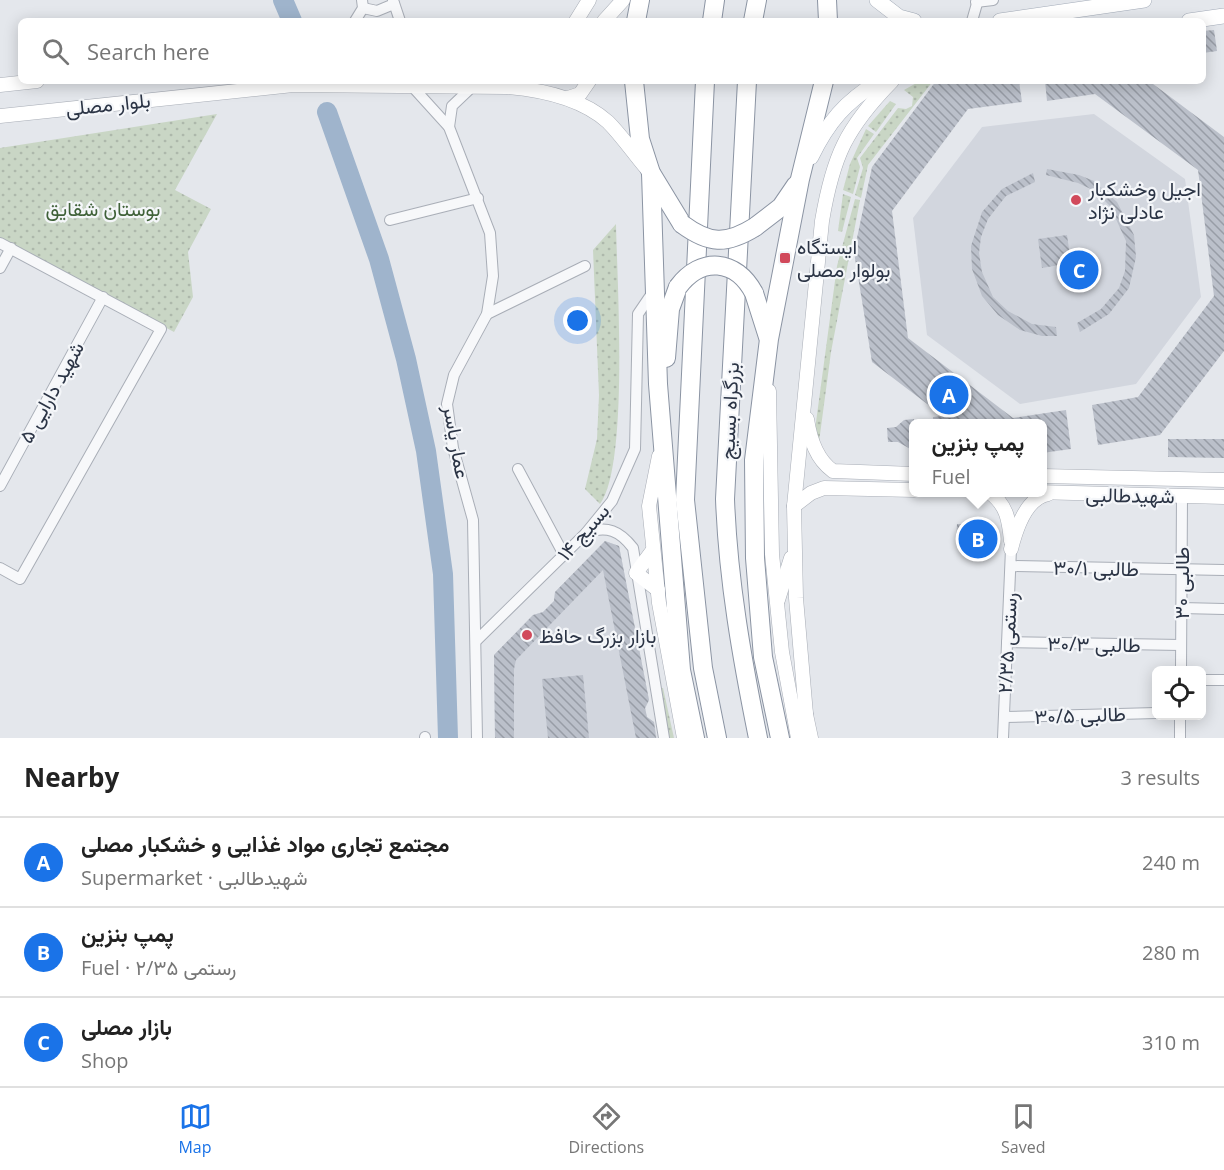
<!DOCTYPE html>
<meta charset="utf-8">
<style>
:root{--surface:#fff;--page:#f2f2f2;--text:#222;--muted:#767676;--line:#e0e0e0;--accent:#1a73e8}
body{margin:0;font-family:"Open Sans",Vazirmatn,sans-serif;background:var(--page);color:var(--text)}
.controls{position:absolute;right:18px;bottom:18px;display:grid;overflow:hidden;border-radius:9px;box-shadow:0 3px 15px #0003}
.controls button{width:54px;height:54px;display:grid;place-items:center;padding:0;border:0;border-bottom:2px solid var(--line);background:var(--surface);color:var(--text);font:30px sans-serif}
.you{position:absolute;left:578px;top:321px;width:21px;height:21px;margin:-15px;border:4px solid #fff;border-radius:50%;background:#1a73e8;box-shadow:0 0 0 9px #1a73e833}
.badge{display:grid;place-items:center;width:39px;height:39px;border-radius:50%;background:var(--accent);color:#fff;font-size:20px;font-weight:700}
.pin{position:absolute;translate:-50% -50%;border:3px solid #fff;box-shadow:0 2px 6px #0006}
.popup{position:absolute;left:909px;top:419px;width:138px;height:78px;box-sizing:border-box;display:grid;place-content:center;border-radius:9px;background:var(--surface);filter:drop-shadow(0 2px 4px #0005);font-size:20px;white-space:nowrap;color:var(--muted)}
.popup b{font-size:22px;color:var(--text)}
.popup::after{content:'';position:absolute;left:50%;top:100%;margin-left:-12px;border:12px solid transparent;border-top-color:var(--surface)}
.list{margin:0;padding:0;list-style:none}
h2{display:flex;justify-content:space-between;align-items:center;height:78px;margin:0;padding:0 24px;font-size:26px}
h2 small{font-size:20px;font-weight:400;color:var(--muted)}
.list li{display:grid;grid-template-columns:39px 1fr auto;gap:18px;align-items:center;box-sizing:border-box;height:90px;padding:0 24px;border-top:2px solid var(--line)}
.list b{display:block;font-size:22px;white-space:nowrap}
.list p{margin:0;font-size:20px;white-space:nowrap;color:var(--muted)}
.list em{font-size:20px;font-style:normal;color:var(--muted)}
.icon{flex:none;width:33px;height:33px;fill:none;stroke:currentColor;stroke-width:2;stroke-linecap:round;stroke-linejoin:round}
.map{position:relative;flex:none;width:1224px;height:738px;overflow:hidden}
.search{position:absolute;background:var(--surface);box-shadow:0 3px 15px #0003;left:18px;right:18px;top:18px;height:66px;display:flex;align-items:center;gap:15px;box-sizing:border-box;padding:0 21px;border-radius:9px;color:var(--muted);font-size:22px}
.sheet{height:348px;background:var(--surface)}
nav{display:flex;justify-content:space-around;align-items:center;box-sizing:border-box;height:84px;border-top:2px solid var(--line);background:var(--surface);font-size:16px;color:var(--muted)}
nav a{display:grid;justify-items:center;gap:3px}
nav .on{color:var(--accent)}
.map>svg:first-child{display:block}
</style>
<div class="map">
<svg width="1224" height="738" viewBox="0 0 1224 738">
<defs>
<pattern id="grass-dots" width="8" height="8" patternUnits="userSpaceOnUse" patternTransform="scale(1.5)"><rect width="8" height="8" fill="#c9d6c5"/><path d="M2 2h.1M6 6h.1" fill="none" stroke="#adb8ab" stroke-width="1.8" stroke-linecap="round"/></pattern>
<pattern id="building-back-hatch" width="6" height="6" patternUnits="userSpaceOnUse" patternTransform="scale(1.5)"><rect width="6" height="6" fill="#bbc0ca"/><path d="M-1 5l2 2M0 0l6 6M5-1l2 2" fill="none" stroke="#989da6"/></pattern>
</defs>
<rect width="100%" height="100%" fill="#e4e7ec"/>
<!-- built -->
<g fill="#d2d6de">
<polygon points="1094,114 1185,179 1201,297 1136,384 1020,404 927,335 913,218 982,127"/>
<polygon points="605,541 619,546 649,700 645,709 647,717 654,722 657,738 495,738 494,655 533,615 543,612 554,601 555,592"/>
</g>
<!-- grass -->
<g fill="url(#grass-dots)">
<polygon points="920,81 933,81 868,165 861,198 855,195 863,168 860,158 898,108 906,109 912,106 913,97 904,90"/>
<polygon points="890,101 896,104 876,132 868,126"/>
<polygon points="217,114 175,190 211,209 188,252 193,297 174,332 0,239 0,148"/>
<polygon points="866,129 874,134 857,158 860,167 853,194 843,190 850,164"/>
<polygon points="843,194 851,197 842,232 838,231"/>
<polygon points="855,199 860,200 831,352 819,442 814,437 837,266"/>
<path d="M616,224C617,280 629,465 600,504L585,489L597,439L599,395L593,250Z"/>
<polygon points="663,688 674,738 669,738 659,689"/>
</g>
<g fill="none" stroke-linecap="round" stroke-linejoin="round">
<!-- river -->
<g stroke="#9fb4cc" stroke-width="20">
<polyline points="283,0 292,21"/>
<polyline points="327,112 379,259 406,359 426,451 443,574 448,738"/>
</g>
</g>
<!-- building -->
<g fill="url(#building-back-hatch)">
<polygon points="1214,30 1217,51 1203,53 1203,31"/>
<polygon points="936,81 1019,81 1022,102 968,109 892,211 908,338 1013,418 1066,410 1071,449 1042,453 1042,423 933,423 933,417 943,416 872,362 854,252 872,167"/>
<polygon points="1045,81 1149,81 1224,137 1224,351 1160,435 1098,445 1092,405 1138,397 1214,296 1198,170 1095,94 1047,101"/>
<polygon points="1047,169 1079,175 1094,181 1117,202 1134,235 1136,257 1129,288 1109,314 1080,332 1077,323 1101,309 1119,288 1125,271 1126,241 1110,206 1095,191 1078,183 1046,175"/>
<polygon points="1033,173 1035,182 1006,196 988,219 981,237 979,253 982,272 993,297 1008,311 1032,324 1056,327 1057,336 1042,336 1020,330 998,315 982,296 972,269 971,246 982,212 1002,189"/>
<polygon points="1067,235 1071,263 1042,268 1038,239"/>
<polygon points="914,419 914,451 898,442 888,442 887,428 896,427 904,420"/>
<polygon points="1168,439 1224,439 1224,458 1168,457"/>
<polygon points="957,524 990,524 989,541 956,541"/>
<polygon points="605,541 619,546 649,700 645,708 647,717 654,722 656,738 636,738 603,570 516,660 514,669 514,738 495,738 494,655 533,615 543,612 554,601 555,592"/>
<polygon points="583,675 589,738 548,738 542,679"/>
</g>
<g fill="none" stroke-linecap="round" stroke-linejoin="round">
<defs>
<g id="street">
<polyline points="393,0 400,21"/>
<polyline points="976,2 993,0"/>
<polyline points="363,8 377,11 394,4"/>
<polyline points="355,21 363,8 362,0"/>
<polyline points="972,21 978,0"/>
<polyline points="410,84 449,127 490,233 493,276 487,314 454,375 447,404 453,448 473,520 477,738"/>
<polyline points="449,127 452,106 473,86"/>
<polyline points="390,220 478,198"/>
<polyline points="0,243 161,329 20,579 0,568"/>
<polyline points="0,268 11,248"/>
<polyline points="487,314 585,266"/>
<polyline points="518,469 564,555"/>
<polyline points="0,486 103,297"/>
<path d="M586,533C607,525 620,531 633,548L664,738"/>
<polyline points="1011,566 1224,570"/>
<polyline points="1181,608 1224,609"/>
<polyline points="477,640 586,533 612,501 635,449 638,314 653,292"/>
<polyline points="1007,642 1181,645"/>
<polyline points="1181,670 1182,496"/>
<polyline points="1202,680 1224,680"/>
<polyline points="1004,717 1156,713"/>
<polyline points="425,737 425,738"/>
<polyline points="1003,738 1011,549"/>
<polyline points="1180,738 1180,716"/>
</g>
<g id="secondary">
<polyline points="576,21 589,0"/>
<polyline points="604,21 623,0"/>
<polyline points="0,85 37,81"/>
<polyline points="568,98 580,94 589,81"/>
<path d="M0,116L293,85L507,87C542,90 581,98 608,122C622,136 634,154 647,169"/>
<polyline points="769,391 772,554 782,652 798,738"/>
<path d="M807,419C810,439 816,459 833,471L914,474"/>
<polyline points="659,456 649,506 659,603 684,738"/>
<polyline points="1042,476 1224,480"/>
<path d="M989,492C1007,505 1009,520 1011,541"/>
<polyline points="1036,492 1224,497"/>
<polyline points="794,506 811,493 824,488 914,490"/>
<path d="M1011,549C1016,529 1026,498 1048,494"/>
<polyline points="653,550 636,573 658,590"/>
<polyline points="778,600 791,558"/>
<polyline points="804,705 811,738"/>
<path d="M806,714L796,598L794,506L822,221C833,156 846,128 892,81"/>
</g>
<g id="primary">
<polyline points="877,0 899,17 914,21"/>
<polyline points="1000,21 1144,0"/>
<polyline points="1189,21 1224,16"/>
<path d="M811,157C828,122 845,102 879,81"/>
</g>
<g id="highway">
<polyline points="827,0 828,21"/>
<polyline points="636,21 640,0"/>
<polyline points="712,21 715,0"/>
<polyline points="753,21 757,0"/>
<polyline points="634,81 640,139 651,173 682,224"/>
<polyline points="705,81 685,500 703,668 717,738"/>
<path d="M747,81L725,499C728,580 742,659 758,738"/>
<polyline points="651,173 658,384 681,670 695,738"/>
<polyline points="755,227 781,207 796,185"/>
<polyline points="754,293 768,337"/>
<polyline points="666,358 670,309 678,287"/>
<polyline points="780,738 763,657 755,558 754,460 769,339 800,179 824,81"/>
</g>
</defs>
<!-- street casing -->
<use href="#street" stroke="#a9aeb7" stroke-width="12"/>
<!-- secondary casing -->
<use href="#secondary" stroke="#a9aeb7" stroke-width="15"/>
<!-- primary casing -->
<use href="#primary" stroke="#a3abb8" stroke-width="16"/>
<!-- highway casing -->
<use href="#highway" stroke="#8b94a3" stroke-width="20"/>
<!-- street -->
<use href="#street" stroke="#f7f8fa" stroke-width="10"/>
<!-- secondary -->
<use href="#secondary" stroke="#fff" stroke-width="14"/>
<!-- primary -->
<use href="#primary" stroke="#fff" stroke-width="15"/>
<!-- highway -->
<use href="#highway" stroke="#fff" stroke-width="18"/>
<defs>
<g id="highway-bridge">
<path d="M682,224C709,244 726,245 755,227"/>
<path d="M678,287C701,256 736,259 754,293"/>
</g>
</defs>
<!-- highway-bridge casing -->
<use href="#highway-bridge" stroke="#8b94a3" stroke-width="20" stroke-linecap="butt"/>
<!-- highway-bridge -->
<use href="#highway-bridge" stroke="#fff" stroke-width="18"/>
</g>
<!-- markers -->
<g fill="#d1495b" stroke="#f4f6f9" stroke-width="2">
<circle cx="1076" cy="200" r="6"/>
<rect x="779" y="252" width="12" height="12" rx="3"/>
<circle cx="527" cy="635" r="6"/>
</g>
<g text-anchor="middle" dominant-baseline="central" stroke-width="4.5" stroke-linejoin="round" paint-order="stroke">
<!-- street labels -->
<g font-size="20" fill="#2b3445" stroke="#f4f6f9">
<text transform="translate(108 104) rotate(-6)">بلوار مصلی</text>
<text transform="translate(51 392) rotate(-61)">شهید دارایی ۵</text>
<text transform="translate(729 411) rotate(-87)">بزرگراه بسیج</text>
<text transform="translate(457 442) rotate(80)">عمار یاسر</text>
<text transform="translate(1130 495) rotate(1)">شهیدطالبی</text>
<text transform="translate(583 532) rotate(-49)">بسیج ۱۴</text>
<text transform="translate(1096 568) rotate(1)">طالبی ۳۰/۱</text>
<text transform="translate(1181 583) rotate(-90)">طالبی ۳۰</text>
<text transform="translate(1007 643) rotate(-87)">رستمی ۲/۳۵</text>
<text transform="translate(1094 644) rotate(1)">طالبی ۳۰/۳</text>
<text transform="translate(1080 715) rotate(-2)">طالبی ۳۰/۵</text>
</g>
<!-- poi labels -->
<g font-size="20" fill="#2b3445" stroke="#f4f6f9" text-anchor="start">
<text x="1088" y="188">اجیل وخشکبار<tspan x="1088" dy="23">عادلی نژاد</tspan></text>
<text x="797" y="246">ایستگاه<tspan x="797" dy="23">بولوار مصلی</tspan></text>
<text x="539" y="635">بازار بزرگ حافظ</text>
</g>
<!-- park labels -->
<g font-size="20" fill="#3f6138" stroke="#f4f6f9">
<text x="103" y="208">بوستان شقایق</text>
</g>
</g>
</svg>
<div class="controls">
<button><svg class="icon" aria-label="locate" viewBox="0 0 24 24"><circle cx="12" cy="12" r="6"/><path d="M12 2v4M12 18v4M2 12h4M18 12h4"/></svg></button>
</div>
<div class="you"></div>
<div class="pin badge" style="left:949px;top:395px">A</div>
<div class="pin badge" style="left:978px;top:539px">B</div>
<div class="popup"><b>پمپ بنزین</b>Fuel</div>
<div class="pin badge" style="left:1079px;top:270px">C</div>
<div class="search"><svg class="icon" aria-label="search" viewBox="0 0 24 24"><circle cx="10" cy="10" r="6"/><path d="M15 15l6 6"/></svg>Search here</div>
</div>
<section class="sheet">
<h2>Nearby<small>3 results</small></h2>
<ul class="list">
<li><span class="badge">A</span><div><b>مجتمع تجاری مواد غذایی و خشکبار مصلی</b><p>Supermarket · شهیدطالبی</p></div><em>240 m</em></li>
<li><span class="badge">B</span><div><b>پمپ بنزین</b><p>Fuel · رستمی ۲/۳۵</p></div><em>280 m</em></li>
<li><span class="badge">C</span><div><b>بازار مصلى</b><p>Shop</p></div><em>310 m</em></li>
</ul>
</section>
<nav>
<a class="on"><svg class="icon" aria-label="map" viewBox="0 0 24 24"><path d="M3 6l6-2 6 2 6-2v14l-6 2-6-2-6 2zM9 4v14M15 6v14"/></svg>Map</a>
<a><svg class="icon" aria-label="directions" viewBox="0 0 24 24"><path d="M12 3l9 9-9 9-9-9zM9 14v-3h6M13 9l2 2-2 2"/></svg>Directions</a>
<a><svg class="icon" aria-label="saved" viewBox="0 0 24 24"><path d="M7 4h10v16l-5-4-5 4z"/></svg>Saved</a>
</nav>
